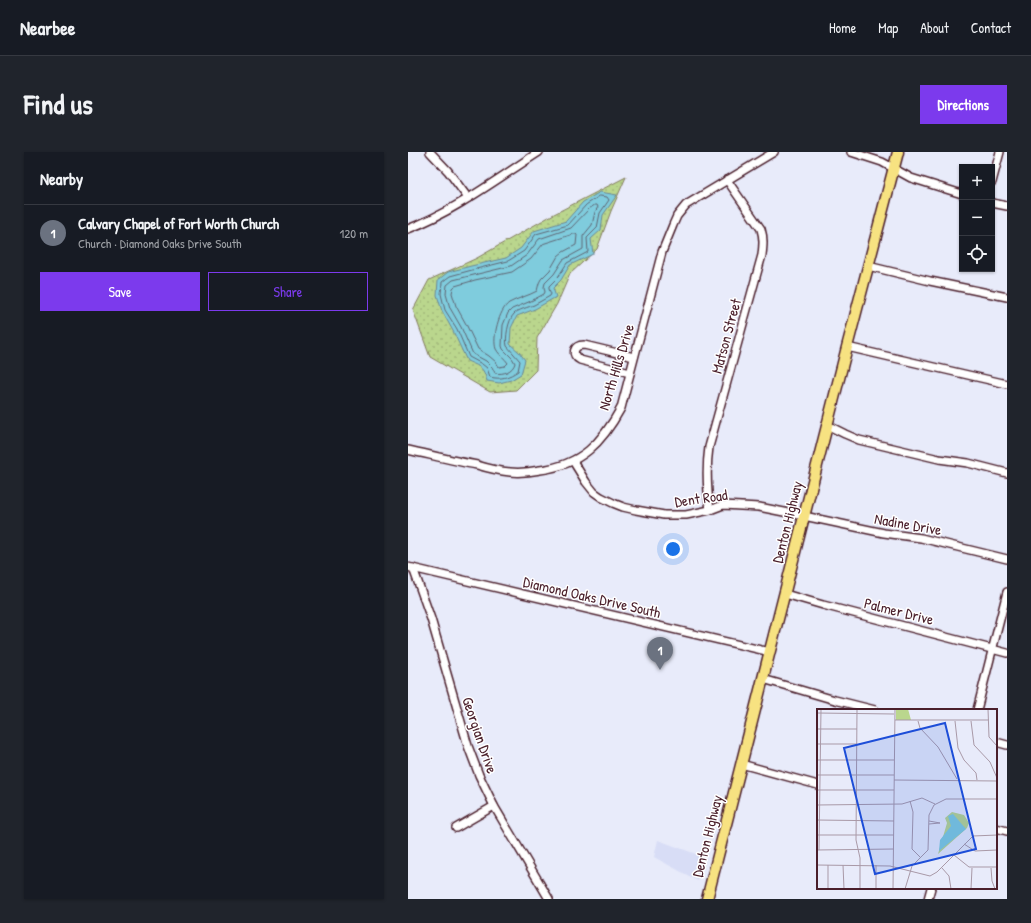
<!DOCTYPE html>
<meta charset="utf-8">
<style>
:root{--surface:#171b24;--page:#20242c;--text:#f1f3f6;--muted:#9ea1a6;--line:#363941;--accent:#7c3aed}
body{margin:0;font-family:"Patrick Hand",sans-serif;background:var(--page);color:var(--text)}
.controls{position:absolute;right:12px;top:12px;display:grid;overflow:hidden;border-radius:0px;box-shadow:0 1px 3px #0004}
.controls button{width:36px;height:36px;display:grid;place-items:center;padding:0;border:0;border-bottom:1px solid var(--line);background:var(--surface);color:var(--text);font:20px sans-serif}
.you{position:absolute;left:265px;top:397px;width:14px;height:14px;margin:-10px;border:3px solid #fff;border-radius:50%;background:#1a73e8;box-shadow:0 0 0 6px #1a73e833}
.badge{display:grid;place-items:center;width:26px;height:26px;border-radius:50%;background:var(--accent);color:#fff;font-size:13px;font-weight:700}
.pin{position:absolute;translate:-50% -33px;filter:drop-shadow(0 1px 2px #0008)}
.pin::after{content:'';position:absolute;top:21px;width:14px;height:12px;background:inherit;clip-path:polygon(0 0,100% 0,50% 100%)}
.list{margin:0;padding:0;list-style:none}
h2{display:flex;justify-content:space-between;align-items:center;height:52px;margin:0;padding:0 16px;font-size:17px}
h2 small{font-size:13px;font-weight:400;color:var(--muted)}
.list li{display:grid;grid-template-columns:26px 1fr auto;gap:12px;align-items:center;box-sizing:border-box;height:56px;padding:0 16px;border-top:1px solid var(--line)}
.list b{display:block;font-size:15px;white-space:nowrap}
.list p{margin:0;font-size:13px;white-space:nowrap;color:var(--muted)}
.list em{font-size:13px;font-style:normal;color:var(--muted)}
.actions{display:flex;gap:8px;padding:12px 16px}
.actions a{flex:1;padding:9px 0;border:1px solid var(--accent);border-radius:0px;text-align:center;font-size:14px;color:var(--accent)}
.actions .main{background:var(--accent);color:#fff}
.icon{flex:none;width:22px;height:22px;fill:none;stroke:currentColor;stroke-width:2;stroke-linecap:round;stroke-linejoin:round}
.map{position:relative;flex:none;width:599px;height:747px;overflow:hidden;border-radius:0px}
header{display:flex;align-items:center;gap:24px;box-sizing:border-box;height:56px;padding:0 20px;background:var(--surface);border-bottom:1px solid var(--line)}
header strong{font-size:19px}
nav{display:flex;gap:22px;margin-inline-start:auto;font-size:14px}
.intro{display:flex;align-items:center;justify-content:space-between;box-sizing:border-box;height:96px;padding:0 24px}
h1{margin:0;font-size:28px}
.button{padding:10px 18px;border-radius:0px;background:var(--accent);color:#fff;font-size:14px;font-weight:700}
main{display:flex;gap:24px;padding:0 24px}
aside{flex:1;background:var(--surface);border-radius:0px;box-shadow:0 1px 3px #0004}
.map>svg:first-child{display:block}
</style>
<header>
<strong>Nearbee</strong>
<nav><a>Home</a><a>Map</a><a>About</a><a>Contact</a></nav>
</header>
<div class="intro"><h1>Find us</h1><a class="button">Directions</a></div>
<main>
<aside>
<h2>Nearby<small></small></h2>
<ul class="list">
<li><span class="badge" style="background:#6b7280">1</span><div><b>Calvary Chapel of Fort Worth Church</b><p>Church · Diamond Oaks Drive South</p></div><em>120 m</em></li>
</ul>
<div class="actions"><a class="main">Save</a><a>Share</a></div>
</aside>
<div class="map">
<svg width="599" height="747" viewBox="0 0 599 747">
<defs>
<pattern id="grass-dots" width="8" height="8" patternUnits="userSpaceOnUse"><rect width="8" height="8" fill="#bad68d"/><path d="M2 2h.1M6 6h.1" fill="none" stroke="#a1b77a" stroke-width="1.8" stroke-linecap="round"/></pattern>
</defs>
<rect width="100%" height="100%" fill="#e8ebfa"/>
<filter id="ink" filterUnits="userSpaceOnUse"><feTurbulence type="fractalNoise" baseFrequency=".025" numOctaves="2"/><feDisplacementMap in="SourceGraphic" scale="8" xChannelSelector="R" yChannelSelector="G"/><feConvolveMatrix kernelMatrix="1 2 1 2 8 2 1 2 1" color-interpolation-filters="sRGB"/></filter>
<g filter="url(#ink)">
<!-- built -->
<polygon fill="#d8ddf6" points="250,688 296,705 290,729 246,705"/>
<!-- grass -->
<polygon fill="url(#grass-dots)" stroke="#827a5c" points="218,25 203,59 189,97 162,122 149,152 129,186 128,218 108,238 82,240 22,205 5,158 21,128 69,106 146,62"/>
<!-- water -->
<path fill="#7fccdd" stroke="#6a8796" d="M192,40L209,43L195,63L193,78L183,87L185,102L162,113L153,128L145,136L148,145L127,157L109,164L103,176L102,192L111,200L117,208L113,222L103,228L91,231L79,229C75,214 72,215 59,209L45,179L34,159L29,143L30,128L40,120L63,114L98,106L113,96L126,79L158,69L175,50Z"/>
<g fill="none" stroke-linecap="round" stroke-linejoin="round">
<!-- shore -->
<g stroke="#5f6472" stroke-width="1">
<path d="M192,44L199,45L201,48L192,61L189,76L179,86L180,100L159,111L150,125L141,134V137L143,142L142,144C137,147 131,150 126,153C121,155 109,158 106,162C100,168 97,187 99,194L112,209L110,219C101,225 93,228 82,225L79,216L74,212L61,205L49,177L37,158L33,142L34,130L42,124L64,118L100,109L116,99L128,82L160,73L178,53Z"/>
<path d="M187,53H189L190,55L187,60L184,73L175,84V97L155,108L146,122L137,131L136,135L137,140L136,142L123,149L104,157L100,161L95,173L94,194L95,197L104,206L107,211C105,219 95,223 87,221L84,215L78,209L65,202L53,175L42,156L38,142L39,133L45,128L103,114L119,103L131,87L163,76L181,57Z"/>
<path d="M166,82H168L169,83L168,93L155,100L150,104L142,118L133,127L131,131L129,139C120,144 110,146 101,151C91,158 84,186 88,197C91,203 97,206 100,211L97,214L91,215L88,210L81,204L70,197L58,172L48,154L44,141L45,136L47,134L67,128L104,120L123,107L135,92Z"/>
</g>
<defs>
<g id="minor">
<polyline points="22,0 40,19 60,46"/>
<polyline points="443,0 474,10 503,26 554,42"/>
<polyline points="584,30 592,0"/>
<polyline points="584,51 599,54"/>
<path d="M0,77C47,59 89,27 131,0"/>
<polyline points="460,114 522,129 599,145"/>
<polyline points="439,195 599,232"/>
<path d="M222,221L172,208C163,203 165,193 176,193L226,205"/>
<polyline points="419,273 437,282 451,288 531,307 560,311 599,321"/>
<path d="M0,298C23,303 46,309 69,313C79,316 91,319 102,320C112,321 122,320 132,318C173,313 194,291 213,256L254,100L265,73L269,64L278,53L366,0"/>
<polyline points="165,309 178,330 186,340 193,345 205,351 215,355 228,358 256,363 278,363 302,358 315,353 351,355 396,364 476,381 513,386 599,407"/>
<path d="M302,358C299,337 298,316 301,295L354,103C355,94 356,87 353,77L319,28"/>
<polyline points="0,415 362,500"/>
<polyline points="5,416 23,467 60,594 71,623 86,654 141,747"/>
<polyline points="377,442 415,453 599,501"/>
<polyline points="355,527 427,548 467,558"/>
<polyline points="569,558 599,440"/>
<polyline points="588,590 599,593"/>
<polyline points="333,612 410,633"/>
<polyline points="48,676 86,654"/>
<polyline points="588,676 599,679"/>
<polyline points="520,747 523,736"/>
</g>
<polyline id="primary" points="299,747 439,195 490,0"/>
</defs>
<!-- minor casing -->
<use href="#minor" stroke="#4a1f2b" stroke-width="10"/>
<!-- primary casing -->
<use href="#primary" stroke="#4a1f2b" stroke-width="13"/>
<!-- minor -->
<use href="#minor" stroke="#fff" stroke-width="7"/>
<!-- primary -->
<use href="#primary" stroke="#f7e281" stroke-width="10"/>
</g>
</g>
<g text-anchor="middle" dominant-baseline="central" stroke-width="3" stroke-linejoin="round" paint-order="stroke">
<!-- street labels -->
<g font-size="15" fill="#4a1f2b" stroke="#fff">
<text transform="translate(318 184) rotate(-75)">Matson Street</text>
<text transform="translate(208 215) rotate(-73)">North Hills Drive</text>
<text transform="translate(293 346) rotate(-8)">Dent Road</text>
<text transform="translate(379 370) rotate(-76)">Denton Highway</text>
<text transform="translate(500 372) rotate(10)">Nadine Drive</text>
<text transform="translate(184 445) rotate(13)">Diamond Oaks Drive South</text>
<text transform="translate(491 459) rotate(14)">Palmer Drive</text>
<text transform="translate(72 583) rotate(71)">Georgian Drive</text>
<text transform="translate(299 684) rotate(-76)">Denton Highway</text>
</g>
</g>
<!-- overview -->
<g transform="translate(409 557)">
<rect width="180" height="180" fill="#e8ebfa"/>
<path d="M79,0H91L94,11H79ZM135,103L147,106L152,114L150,119L121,145L130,114L128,109Z" fill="#bad68d"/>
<path d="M136,105L149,120L122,142L123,131L134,117L131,107Z" fill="#7fccdd"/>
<path fill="none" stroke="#a999a7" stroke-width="1" d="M40,0L39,131L43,149V180M171,0L172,28L180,37M0,4L77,5M78,11H172M101,12L103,19L121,38L140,70M138,12L141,39L147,51L159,64L160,71M154,12L157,36L173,53L180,69M0,20H40M0,35H40M0,51H77M0,66H77M77,71L180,72M0,81H77M93,92L96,103L95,140L104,149M0,96L85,95L105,89L118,95M0,111L77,112M112,115L123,114L112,112M0,126H77M147,135L158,142L180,141M0,141L77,140M2,141L4,0M137,146L152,158H180M0,156L73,157L113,167L120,163L156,127L180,126M26,156L27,180M125,159L132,167L134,180M174,159L175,172L178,180M11,180V156M59,180V156M76,180L78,0M88,180L95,157L111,141L112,106L117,96L129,90H180M154,180L155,159"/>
<path fill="#1d4ed8" fill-opacity="0.15" stroke="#1d4ed8" stroke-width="2" d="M128,14L159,140L58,165L27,39Z"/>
<rect width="180" height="180" fill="none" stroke="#4a1f2b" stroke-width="2"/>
</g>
</svg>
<div class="controls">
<button>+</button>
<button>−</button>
<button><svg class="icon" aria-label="locate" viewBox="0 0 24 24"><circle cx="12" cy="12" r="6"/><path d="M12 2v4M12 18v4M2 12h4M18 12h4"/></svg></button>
</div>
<div class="you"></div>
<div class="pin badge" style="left:252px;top:518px;background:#6b7280">1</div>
</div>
</main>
